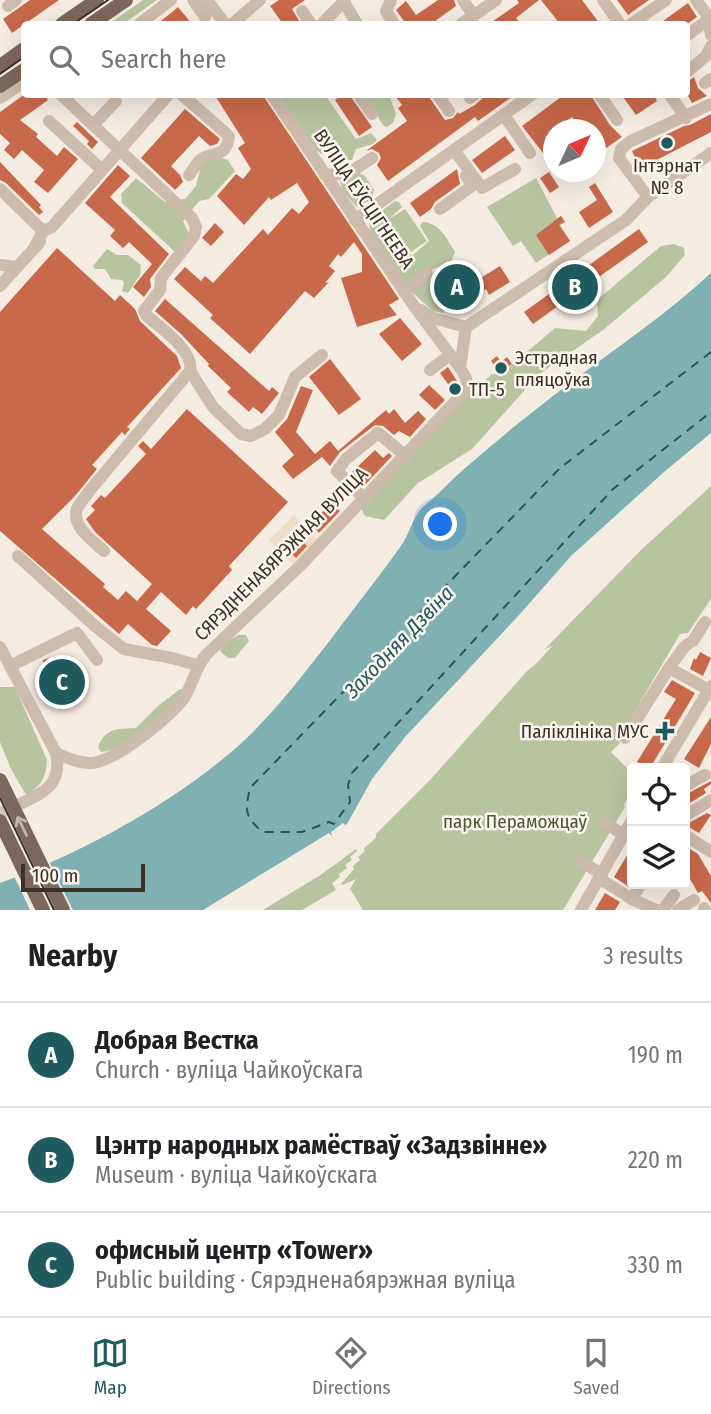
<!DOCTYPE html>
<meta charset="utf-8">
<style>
:root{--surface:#fff;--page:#f6f6f6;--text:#202124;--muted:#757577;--line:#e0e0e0;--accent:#1f5a5e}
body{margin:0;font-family:"Fira Sans Condensed",sans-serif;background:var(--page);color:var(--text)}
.controls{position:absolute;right:21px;bottom:21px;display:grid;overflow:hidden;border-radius:7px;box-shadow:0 7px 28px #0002}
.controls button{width:63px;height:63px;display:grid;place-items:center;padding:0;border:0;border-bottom:2px solid var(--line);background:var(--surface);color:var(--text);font:35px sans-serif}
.compass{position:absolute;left:543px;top:119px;width:63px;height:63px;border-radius:50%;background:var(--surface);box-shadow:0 7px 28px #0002;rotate:46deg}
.scale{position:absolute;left:21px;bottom:18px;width:124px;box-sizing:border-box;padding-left:7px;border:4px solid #3b302b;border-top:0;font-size:19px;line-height:24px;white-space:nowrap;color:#3b302b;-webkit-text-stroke:5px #fbf5ee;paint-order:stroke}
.you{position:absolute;left:441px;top:525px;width:24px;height:24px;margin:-18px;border:5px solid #fff;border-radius:50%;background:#1a73e8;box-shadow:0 0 0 10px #1a73e833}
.badge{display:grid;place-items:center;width:46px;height:46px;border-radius:50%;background:var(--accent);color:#fff;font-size:23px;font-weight:700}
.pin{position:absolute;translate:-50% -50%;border:4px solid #fff;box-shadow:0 2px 7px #0006}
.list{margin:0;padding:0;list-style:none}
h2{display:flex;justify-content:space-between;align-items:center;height:91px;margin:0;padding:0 28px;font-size:30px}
h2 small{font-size:23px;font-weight:400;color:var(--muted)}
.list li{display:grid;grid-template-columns:46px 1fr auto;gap:21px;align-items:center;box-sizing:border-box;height:105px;padding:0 28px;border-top:2px solid var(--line)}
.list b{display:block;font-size:26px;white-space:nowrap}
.list p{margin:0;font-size:23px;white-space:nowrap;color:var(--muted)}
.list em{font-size:23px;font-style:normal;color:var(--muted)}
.icon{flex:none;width:38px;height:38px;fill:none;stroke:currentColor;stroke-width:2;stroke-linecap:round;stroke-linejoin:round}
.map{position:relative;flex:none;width:711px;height:910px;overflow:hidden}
.search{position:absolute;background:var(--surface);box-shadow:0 7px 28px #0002;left:21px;right:21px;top:21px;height:77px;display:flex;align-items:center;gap:18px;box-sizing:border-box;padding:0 24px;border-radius:7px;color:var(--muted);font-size:26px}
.sheet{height:406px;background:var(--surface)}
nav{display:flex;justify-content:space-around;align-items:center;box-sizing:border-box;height:98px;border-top:2px solid var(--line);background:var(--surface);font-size:19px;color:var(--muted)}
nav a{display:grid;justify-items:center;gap:4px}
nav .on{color:var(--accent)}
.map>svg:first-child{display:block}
</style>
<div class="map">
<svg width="711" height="910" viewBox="0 0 711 910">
<rect width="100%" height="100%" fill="#f4ebe1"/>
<!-- green -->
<g fill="#b8c4a0">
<polygon points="143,0 157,0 123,24 109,24"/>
<polygon points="279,95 325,95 356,139 371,133 377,140 373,144 356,149 352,160 349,160 339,147 335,145 322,154 316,151"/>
<polygon points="365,95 389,95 396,114 393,123 387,127 383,125"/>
<polygon points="214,156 228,160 235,171 209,199 199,201 183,221 190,236 175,252 122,203 121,194 136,178 165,202 185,199 196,186 201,166"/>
<polygon points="356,171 365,176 374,190 371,200 357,207 343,192 340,181"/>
<polygon points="536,178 557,218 561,216 565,222 560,225 570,241 536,263 521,241 513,246 487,207"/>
<path d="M395,201L399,202L402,207L389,219L405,209L427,241L411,252L389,221L388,226L407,252L413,255L429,241L420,226L423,222C440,223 447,239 455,252L451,262L431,270C430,291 444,295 444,313L433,311L406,287L370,232L369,220Z"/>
<polygon points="674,244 684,248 685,255 666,277 603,330 538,375 472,449 418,483 384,520 365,516 361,508 469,392 475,390 492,374 501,374 555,328 586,331 598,316 597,300 661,246"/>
<polygon points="107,249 117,255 128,255 141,265 140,275 128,293 122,291 124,283 122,280 111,279 105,269 95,269 93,266"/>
<polygon points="711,486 711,599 688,633 680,634 618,740 620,743 611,752 632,773 632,790 624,805 625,807 563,910 363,910 350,889 356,879 342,885 341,884 354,869 353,866 360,860 358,857 365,851 364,848 376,838 376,834 431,779 527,671 536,664 553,645 544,650 641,550"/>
<polygon points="238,635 246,635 249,641 235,658 228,658 220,651 225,643"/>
<path d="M0,687H15L47,760C46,778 41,786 26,795L11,769L0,742Z"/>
<path d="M180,689H183L184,693C163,711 128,750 101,752L98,748C104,727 120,729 136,728L158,706Z"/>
<polygon points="356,849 357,851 350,857 352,860 345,865 347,868 339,874 340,877 332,883 336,890 302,910 263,910 322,874"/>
</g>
<!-- plaza -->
<polygon fill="#ecdcc8" points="294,515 316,538 320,535 325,541 294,565 269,540"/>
<!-- water -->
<path fill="#7fb0b2" d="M711,273V433L664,472L571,556L520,614L405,737L372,779L347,824L345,825L343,823L331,832L332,836L329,833L203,910H0V883C85,852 188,796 253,732C281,704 306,671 331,639C354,608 378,578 401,546C410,533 413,516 424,506C438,495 449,482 463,470C497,440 533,411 569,384C617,347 667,314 711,273Z"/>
<!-- pier -->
<polygon fill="#f4ebe1" points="48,859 73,910 30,910 13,874"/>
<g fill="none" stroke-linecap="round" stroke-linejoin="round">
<!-- ferry -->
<path stroke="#1f5a5e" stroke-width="2" stroke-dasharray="9 7" stroke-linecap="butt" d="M711,352L560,468L250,788C245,811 244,815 262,832H302L329,822L334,824L350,802L348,785L352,773L613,489L711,412"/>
</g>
<!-- building -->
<g fill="#c8694b">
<polygon points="30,0 59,0 12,33 3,19"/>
<polygon points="279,0 305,0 292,9 301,24 283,24 270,6"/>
<polygon points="438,0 454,0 456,6 431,24 406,24 396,10 406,1 416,15"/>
<polygon points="517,0 539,0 516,18 521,24 489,24 519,3"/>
<polygon points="541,0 582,0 600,24 560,24"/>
<polygon points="617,0 649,0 628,15"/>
<polygon points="688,3 697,17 687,24 659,24"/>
<polygon points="178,7 192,24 157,24 171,13"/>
<polygon points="694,77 698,88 707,96 692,103 687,94 687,82"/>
<polygon points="25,94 44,94 48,100 20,120 38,134 36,137 57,156 64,147 78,159 48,193 34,182 44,170 22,150 14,159 4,150 10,143 0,134 0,112"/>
<polygon points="214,94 262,94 399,299 389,305 397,315 357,327 341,278 362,272 362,254 354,242 341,257 338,254 329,266 335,271 325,283 329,282 314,298 305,291 250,354 210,318 213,315 174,279 185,267 201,281 205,276 213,283 263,229 268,235 292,208 299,214 309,202 297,183 271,200 269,197 244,225 217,196 236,174 243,179 251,169 238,148 245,143"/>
<polygon points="343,94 349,94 372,127 359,136 335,100"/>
<polygon points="394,94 427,94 445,120 453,118 458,112 459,114 475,105 487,94 516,94 478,121 475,117 388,181 377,165 381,158 379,153 372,149 366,151 407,121 398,108 402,105"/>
<polygon points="565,94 590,94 610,125 622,137 599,153 596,149 596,130 581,130 572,117 545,137 554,148 554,167 522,126"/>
<polygon points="621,94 653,94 657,101 636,115"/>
<polygon points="185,109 220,139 217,144 210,146 199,136 171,166 180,175 183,182 175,190 141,158"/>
<polygon points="711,114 711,132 645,166 640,157 636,160 632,151 684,126 690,125"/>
<polygon points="77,122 98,142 92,149 87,144 89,141 73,126"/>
<polygon points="505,136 515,150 482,173 472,160"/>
<polygon points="0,162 41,205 39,207 43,212 39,215 6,183 0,180"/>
<polygon points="118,165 130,176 110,197 169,254 150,279 151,287 144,297 133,287 152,264 129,242 123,248 110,236 115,230 85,203"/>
<polygon points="457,169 460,184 435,202 431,209 420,217 410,203"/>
<polygon points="549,172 559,187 550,193 540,178"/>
<polygon points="595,183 613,212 589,228 579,212 597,200 589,187"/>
<polygon points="561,216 565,222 559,225 570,241 549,255 536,235"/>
<polygon points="215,223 224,232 211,246 202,238"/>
<polygon points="639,229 648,242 533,324 524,312"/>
<polygon points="57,248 115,301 120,295 135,309 140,321 177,356 181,368 127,427 130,429 125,435 122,432 92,465 97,469 75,496 42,529 105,584 103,587 118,600 126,591 137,601 152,584 95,532 86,519 95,510 91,506 101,495 105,498 146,454 138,446 143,441 151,449 187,409 288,502 229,566 232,570 196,609 193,606 186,615 161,592 146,609 171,631 157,646 152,645 128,624 119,634 0,531 0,312"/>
<polygon points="461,262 474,282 500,266 510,282 489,295 486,289 467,302 471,307 465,311 461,305 453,311 433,282"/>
<polygon points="165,299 269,391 272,387 279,393 262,414 253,407 249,412 227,392 231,388 208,366 209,364 181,334 155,311"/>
<polygon points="400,318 422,344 402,361 379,334"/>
<polygon points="497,356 501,362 507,357 512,364 500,372 491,361"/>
<polygon points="330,359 361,399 339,415 309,377"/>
<polygon points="448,367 457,381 458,386 453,391 440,373"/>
<polygon points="429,385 445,400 435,410 419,395"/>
<polygon points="301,386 313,390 296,432 315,454 330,441 338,451 386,410 389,414 394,409 405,423 418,411 426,419 410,437 399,431 394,435 383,426 375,425 340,452 330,466 322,457 293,479 282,466 294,455 275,432 287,419"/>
<polygon points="375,450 383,458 389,453 392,456 364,486 351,473"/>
<polygon points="332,503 340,511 319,533 310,523"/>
<polygon points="296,534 307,546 296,558 284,546"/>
<polygon points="700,652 711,658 703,676 690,669 694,658 696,660"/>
<polygon points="55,656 67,659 71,657 72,672 66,684 74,696 70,699 61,687 50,685 42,680 43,660"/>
<polygon points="672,680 695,693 650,768 647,768 637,762 676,699 664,692"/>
<polygon points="711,717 711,744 699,768 684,759"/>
<polygon points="711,781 711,784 704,789 706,793 685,806 685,795"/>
<polygon points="707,813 711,815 699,833 685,825"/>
<polygon points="685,846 698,854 711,876 711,903 702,891 698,893 685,870"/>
<polygon points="632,847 632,882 629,887 614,877"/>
<polygon points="605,893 620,902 615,910 595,910"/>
</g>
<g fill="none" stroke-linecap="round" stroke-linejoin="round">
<!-- minor-tunnel -->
<polyline stroke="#cfc6bd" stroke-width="12" stroke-dasharray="12 6" stroke-linecap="butt" points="0,813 21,803"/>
<!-- minor -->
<g stroke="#cdbbac" stroke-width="12">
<polyline points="193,0 205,17"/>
<polyline points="207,0 225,24"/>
<polyline points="391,0 386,11 394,24"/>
<polyline points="463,0 474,16"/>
<polyline points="603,0 620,24"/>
<polyline points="696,0 707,15 711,35"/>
<polyline points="344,2 357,24"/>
<polyline points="8,6 16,0"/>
<polyline points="302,11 311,24"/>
<polyline points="139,24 171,0"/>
<polyline points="232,24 260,0"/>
<polyline points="322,24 345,0"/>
<polyline points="461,24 496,0"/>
<polyline points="631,24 666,0"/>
<polyline points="686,36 708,20"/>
<polyline points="686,70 688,71 706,56 711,46"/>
<polyline points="705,83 711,79"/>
<path d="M60,94L192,218L196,227L194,236L161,278L160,290L144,311L146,315C160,328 195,351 190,371L91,489C87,495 80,502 77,509C71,526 93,541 104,551"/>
<path d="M181,94L229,136C227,159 212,150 200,160C196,164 193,170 189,175"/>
<polyline points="358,94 372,114"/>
<polyline points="437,94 449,111"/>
<polyline points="599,94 617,120"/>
<polyline points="669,94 686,118"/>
<polyline points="0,98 24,82"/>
<polyline points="470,98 475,94"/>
<polyline points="504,115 530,153"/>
<polyline points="49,121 102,170"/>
<polyline points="93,125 116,101"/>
<polyline points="454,150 482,188 515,169"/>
<polyline points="325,175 349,173 372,158"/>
<polyline points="0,189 43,231"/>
<polyline points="648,197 619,158 621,149 629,142 711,104"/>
<polyline points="440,209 472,186 466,176"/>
<polyline points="355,220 533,94"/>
<polyline points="35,246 43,231 52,227 169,94"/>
<polyline points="0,265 17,267"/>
<polyline points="0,286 40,242"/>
<polyline points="404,292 427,273"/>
<polyline points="421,310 433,318 466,327"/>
<polyline points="460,368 466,327 626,220 648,197 711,153"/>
<polyline points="430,370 450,355"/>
<polyline points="190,371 213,407 241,434 251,436 265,429 279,415 295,377 322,355"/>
<polyline points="365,499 337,471 346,459 378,433 406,456"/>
<polyline points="18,556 95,626 124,649 172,658 197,665"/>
<path d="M0,647L56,753C62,783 47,791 22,803"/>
<polyline points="10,666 77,633 97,660"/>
<polyline points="669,668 711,691"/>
<polyline points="625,738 669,668 685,646 693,641 705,622"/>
<path d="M56,753C67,758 80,764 92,763C116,761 170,717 184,698C193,684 195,668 206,655L302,564L467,389L466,378L460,368L414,306L271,94"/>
<polyline points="662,768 711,686"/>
<polyline points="685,786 705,775"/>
<polyline points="685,816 711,800"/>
<polyline points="604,822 624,835"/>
<polyline points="685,835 711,852"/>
<polyline points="580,861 602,874"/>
<polyline points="600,879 632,899 656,910"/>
<polyline points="632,899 641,884"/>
<polyline points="704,908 705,910"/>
<polyline points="581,910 632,820"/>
<polyline points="663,910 674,895"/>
<polyline points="678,910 694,900"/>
</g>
<!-- major -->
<g stroke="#7d675c" stroke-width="14">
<polyline points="62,24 97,0"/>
<polyline points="91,24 126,0"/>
<polyline points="0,66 24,49"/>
<polyline points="0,86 24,70"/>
<polyline points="0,821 43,910"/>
</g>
<!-- tram -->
<g stroke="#3b302b" stroke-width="2">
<polyline points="73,24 108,0"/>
<polyline points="0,74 24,57"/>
<polyline points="0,798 54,910"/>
</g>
<!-- major-bridge -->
<polyline stroke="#7d675c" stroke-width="14" points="0,780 63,910"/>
</g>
<!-- one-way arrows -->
<defs><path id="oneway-shaft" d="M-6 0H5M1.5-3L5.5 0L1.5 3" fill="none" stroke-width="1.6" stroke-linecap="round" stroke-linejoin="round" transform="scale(1.75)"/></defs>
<use stroke="#c2b5ac" href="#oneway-shaft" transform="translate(22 826) rotate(-116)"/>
<!-- markers -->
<g fill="#1f5a5e" stroke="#fbf5ee" stroke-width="2.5">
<circle cx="667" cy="143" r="7"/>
<circle cx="501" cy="368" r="7"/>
<circle cx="455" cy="389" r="7"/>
<path d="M661.5 720.5h7v7h7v7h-7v7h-7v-7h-7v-7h7z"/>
</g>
<g text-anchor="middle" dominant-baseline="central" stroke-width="5" stroke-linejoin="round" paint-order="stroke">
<!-- poi labels -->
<g font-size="19" fill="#3b302b" stroke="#fbf5ee" text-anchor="start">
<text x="667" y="165" text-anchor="middle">Інтэрнат<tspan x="667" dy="22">№ 8</tspan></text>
<text x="515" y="357">Эстрадная<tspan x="515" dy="22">пляцоўка</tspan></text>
<text x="469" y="389">ТП-5</text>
<text x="649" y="731" text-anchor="end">Паліклініка МУС</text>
</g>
<!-- street labels -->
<g font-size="19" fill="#3b302b" stroke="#fbf5ee">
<text transform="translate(364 199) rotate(56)">ВУЛІЦА ЕЎСЦІГНЕЕВА</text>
<text transform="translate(281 554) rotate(-45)">СЯРЭДНЕНАБЯРЭЖНАЯ ВУЛІЦА</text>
</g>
<!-- park labels -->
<g font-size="19" fill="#4a5a2e" stroke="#fbf5ee">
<text x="515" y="821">парк Пераможцаў</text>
</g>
<!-- water labels -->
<g font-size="21" font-style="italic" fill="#1f5a5e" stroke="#fbf5ee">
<text transform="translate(399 642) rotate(-46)">Заходняя Дзвіна</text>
</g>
</g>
</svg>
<div class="controls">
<button><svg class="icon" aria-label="locate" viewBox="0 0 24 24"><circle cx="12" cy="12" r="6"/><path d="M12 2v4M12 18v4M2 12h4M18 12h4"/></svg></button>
<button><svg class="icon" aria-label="layers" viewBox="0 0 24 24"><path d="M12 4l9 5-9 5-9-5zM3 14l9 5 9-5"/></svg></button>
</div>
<svg class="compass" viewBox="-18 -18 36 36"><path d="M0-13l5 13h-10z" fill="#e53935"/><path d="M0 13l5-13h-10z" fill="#757577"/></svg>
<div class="scale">100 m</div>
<div class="you"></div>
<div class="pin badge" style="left:457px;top:287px">A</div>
<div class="pin badge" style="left:575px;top:287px">B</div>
<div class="pin badge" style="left:62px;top:682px">C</div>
<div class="search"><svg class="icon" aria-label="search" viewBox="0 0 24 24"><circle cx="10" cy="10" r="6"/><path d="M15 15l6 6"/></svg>Search here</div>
</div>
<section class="sheet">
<h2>Nearby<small>3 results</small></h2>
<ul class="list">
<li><span class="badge">A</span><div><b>Добрая Вестка</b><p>Church · вуліца Чайкоўскага</p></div><em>190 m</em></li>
<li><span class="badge">B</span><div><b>Цэнтр народных рамёстваў «Задзвінне»</b><p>Museum · вуліца Чайкоўскага</p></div><em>220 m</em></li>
<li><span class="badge">C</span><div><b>офисный центр «Tower»</b><p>Public building · Сярэдненабярэжная вуліца</p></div><em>330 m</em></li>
</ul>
</section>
<nav>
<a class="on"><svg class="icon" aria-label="map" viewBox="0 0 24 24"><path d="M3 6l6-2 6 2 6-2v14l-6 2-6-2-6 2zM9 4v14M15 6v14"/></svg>Map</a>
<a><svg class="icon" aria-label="directions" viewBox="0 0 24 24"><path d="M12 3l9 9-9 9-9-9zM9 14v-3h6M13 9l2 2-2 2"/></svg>Directions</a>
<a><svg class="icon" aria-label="saved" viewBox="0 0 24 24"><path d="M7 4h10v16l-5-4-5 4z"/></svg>Saved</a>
</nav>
